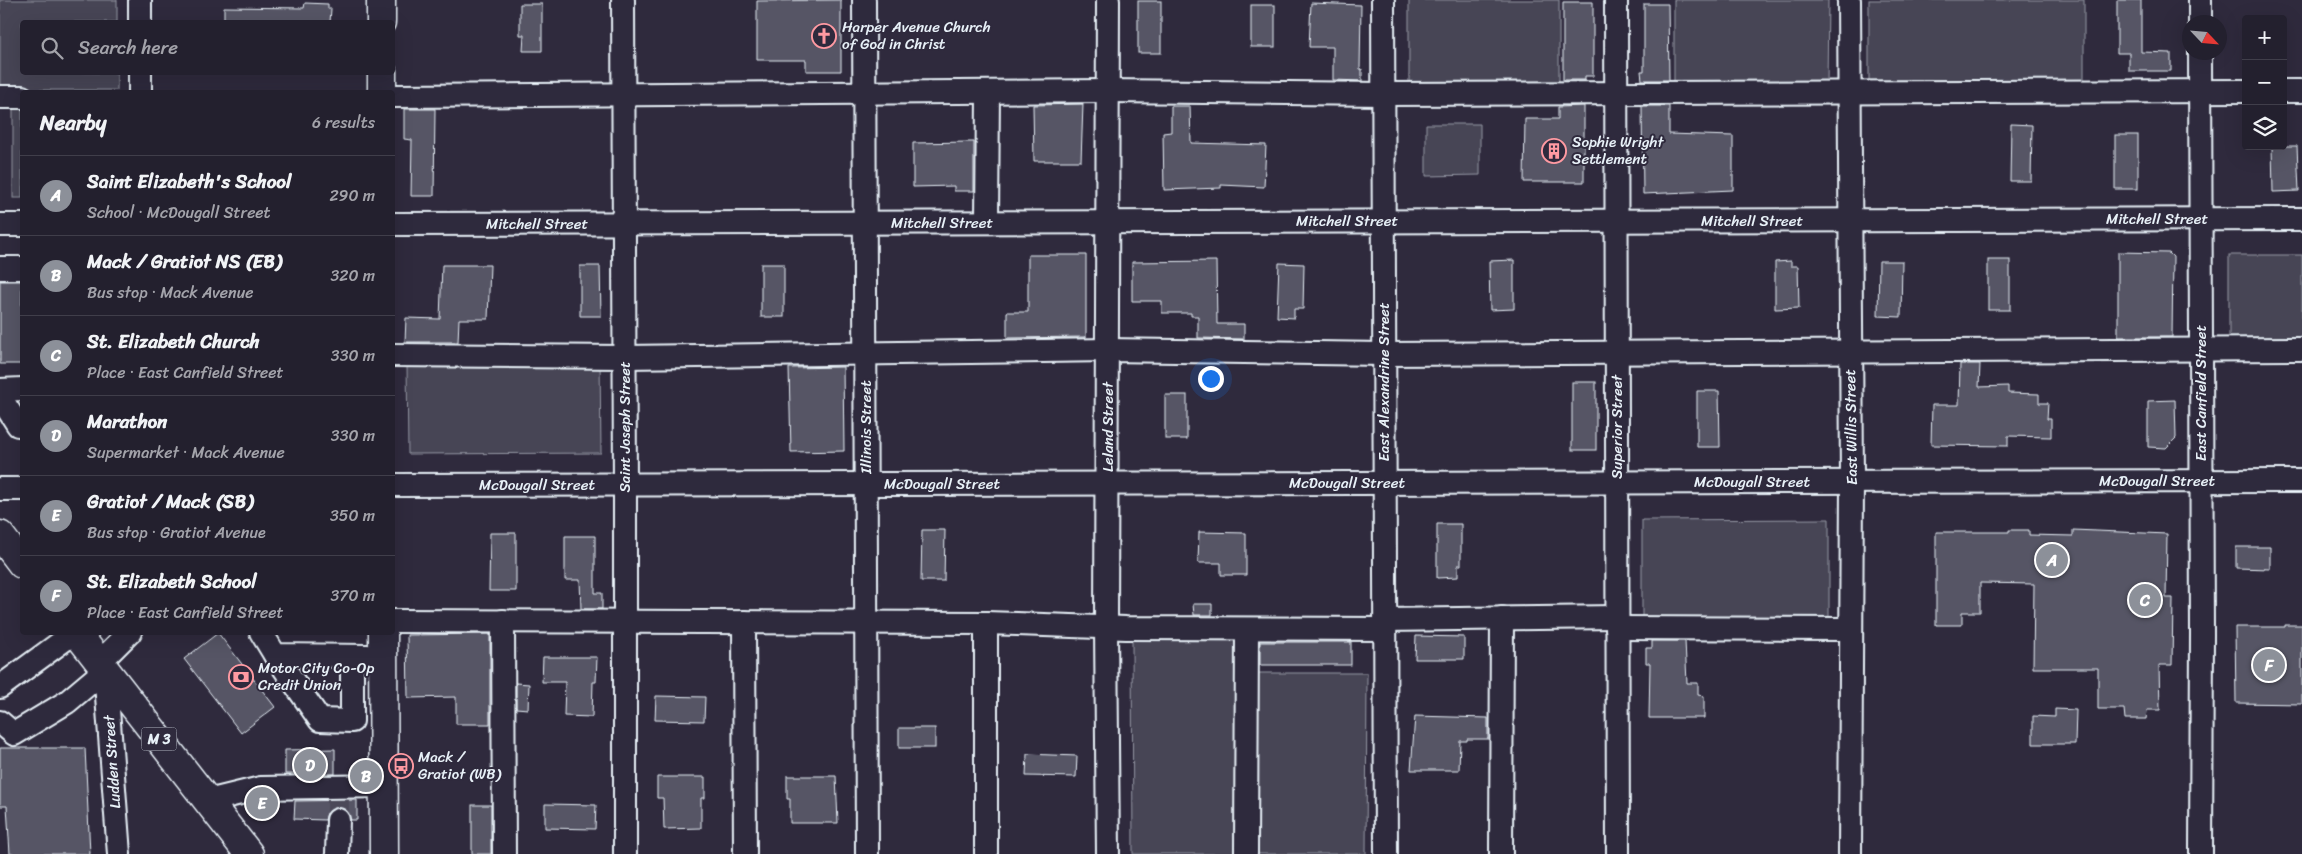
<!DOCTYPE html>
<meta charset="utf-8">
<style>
:root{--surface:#23202e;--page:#2f2d3a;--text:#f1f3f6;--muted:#a3a3aa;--line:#403e4a;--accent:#8c9099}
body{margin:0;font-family:Sriracha,sans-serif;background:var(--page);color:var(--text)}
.controls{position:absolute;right:15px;top:15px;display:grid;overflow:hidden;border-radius:5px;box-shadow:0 5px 20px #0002}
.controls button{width:45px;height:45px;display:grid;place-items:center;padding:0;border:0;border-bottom:1px solid var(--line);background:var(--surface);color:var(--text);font:25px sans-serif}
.compass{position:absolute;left:2182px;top:15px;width:45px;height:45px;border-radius:50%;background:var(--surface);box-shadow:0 5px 20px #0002;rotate:116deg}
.you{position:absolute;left:1210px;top:378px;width:18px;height:18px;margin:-12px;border:4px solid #fff;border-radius:50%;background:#1a73e8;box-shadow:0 0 0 8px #1a73e833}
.badge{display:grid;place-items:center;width:32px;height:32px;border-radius:50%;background:var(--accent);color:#fff;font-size:16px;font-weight:700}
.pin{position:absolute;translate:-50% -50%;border:2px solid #fff;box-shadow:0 1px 5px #0006}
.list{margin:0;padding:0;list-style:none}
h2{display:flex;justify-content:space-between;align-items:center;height:65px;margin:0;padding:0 20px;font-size:21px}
h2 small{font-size:16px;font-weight:400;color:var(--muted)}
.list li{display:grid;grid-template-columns:32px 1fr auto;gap:15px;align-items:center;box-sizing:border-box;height:80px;padding:0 20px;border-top:1px solid var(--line)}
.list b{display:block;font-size:19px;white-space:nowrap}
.list p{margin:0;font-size:16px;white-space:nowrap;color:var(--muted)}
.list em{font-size:16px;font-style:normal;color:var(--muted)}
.icon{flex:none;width:28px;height:28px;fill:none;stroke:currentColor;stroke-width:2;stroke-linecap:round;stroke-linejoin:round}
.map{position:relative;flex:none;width:2302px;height:854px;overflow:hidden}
.search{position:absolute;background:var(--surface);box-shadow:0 5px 20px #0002;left:20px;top:20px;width:375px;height:55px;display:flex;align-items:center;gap:12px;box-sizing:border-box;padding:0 18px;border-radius:5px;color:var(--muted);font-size:19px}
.panel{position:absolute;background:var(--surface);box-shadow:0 5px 20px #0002;left:20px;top:90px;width:375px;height:545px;border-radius:5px}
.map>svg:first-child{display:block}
</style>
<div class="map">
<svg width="2302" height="854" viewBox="0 0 2302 854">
<rect width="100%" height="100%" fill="#2f2a3d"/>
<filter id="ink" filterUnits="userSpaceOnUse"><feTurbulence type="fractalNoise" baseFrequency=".02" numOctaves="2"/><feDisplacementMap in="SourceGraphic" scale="10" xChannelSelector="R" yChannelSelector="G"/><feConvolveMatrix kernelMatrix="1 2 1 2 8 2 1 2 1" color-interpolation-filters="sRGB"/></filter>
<g filter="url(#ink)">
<!-- green -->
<g fill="#464455" stroke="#979aa6">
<polygon points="0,0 117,0 117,22 22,22 22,72 117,73 117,90 0,90"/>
<rect x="1409" y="0" width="150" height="86"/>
<polygon points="1674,0 1828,0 1827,83 1674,83"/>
<rect x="1869" y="0" width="215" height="83"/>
<rect x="13" y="104" width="9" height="94"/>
<polygon points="1426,124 1480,124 1480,175 1426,176"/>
<rect x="2229" y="255" width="73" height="88"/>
<polygon points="600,361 601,453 408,454 407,363"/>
<polygon points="1829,519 1829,620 1642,620 1642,520"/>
<polygon points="1237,637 1238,854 1133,854 1132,638"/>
<polygon points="1258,673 1367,673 1366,854 1257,854"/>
</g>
<!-- building -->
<g fill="#575565" stroke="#e8f1f8">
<polygon points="841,0 841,71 806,71 806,60 757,60 757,1"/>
<polygon points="2117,0 2141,0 2141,52 2171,53 2171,71 2129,71 2129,53 2117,53"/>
<rect x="1138" y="1" width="23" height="52"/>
<polygon points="1563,2 1593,2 1593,76 1585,76 1585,80 1563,80"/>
<polygon points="305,3 328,4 328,9 331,9 330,22 224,22 224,7 304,8"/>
<polygon points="1311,3 1361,5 1360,69 1362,69 1362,81 1333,80 1333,47 1309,47"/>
<polygon points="520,4 542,4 542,51 523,51 524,35 520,35"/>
<polygon points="1644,4 1668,4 1669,80 1642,80 1641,71 1644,71"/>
<rect x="1251" y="5" width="24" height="42"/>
<polygon points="1083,104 1081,161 1034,161 1033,105"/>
<polygon points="1171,106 1190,106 1191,143 1266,145 1264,187 1221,185 1221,188 1164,190 1163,133 1171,132"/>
<polygon points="1584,106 1584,182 1524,182 1525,119 1558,119 1558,107"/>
<polygon points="1642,106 1669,106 1669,134 1733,136 1733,190 1643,194"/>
<polygon points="404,109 435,109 434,196 411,196 412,140 404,139"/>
<polygon points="2011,124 2032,125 2031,181 2010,181"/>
<rect x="2115" y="135" width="23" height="54"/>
<polygon points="968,142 974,142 974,191 954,191 954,186 913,187 913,143"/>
<polygon points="2272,146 2297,146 2299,191 2273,192"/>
<polygon points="2118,252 2169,253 2173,257 2172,337 2118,337"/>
<polygon points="1028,255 1086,255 1086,337 1007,338 1007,312 1028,312"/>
<polygon points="1514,260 1514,309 1490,310 1489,261"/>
<rect x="1988" y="260" width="22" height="50"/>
<polygon points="1216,261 1217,324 1244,324 1244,339 1198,338 1198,316 1191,316 1191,313 1162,313 1162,301 1132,301 1132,262"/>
<polygon points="1791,261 1791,266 1798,266 1799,308 1775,309 1775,262"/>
<polygon points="1879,261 1902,261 1901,317 1878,316"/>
<polygon points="1279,263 1304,264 1303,309 1294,309 1294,318 1277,317"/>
<rect x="761" y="264" width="23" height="53"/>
<polygon points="442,265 490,265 488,319 459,319 458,342 405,342 406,318 440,319"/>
<polygon points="580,266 600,266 601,316 580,316"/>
<polygon points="0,281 22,281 21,364 0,364"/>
<polygon points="1960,364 1980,364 1979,387 2008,386 2008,393 2039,394 2039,403 2048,403 2047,419 2051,419 2051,437 2008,436 2008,446 1931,445 1932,405 1959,405"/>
<polygon points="843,367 844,451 791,452 789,368"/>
<rect x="1572" y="382" width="24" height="68"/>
<polygon points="1697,391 1719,391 1720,447 1697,447"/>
<rect x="1165" y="395" width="22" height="44"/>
<polygon points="2175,400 2176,438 2166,448 2148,447 2148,401"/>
<polygon points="1437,524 1461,524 1461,565 1458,565 1458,577 1437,578"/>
<polygon points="922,530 945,530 944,581 921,581"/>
<polygon points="2009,530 2029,530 2029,535 2073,536 2073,530 2167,534 2166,598 2173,598 2172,665 2159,665 2160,710 2147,710 2146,719 2125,719 2124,709 2098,709 2098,668 2033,668 2034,584 1980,583 1980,612 1962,612 1962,625 1936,625 1936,532 2009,532"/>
<polygon points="1199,532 1246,533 1246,575 1221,575 1221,563 1198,563"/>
<polygon points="490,533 516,533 516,591 489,591"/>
<polygon points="565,536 595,536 595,593 602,593 602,609 581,609 580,580 565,580"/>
<polygon points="2236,547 2270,547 2270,569 2236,568"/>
<polygon points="1193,604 1212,604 1212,615 1194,615"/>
<polygon points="2285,625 2302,625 2302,704 2236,703 2235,627 2285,627"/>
<polygon points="218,633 275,707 241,733 184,659"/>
<polygon points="490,634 490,724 456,724 456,697 408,698 407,635"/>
<polygon points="1416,636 1464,637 1464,659 1415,659"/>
<polygon points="1652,641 1685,641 1687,683 1698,683 1698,695 1704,696 1704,718 1649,718 1650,663 1646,663 1646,648 1652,648"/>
<rect x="1260" y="642" width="91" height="23"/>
<polygon points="543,657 597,657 596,682 593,682 592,717 564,716 565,682 542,682"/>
<polygon points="516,683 529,684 528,709 516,708"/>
<polygon points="656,696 705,697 704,721 655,720"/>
<polygon points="2055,709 2076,710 2075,744 2033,744 2033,716 2055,717"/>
<polygon points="1415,716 1488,718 1488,739 1467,739 1467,741 1460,741 1459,770 1411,770"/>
<rect x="899" y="728" width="36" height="20"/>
<polygon points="0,748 85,748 90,854 10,854 7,806 0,806"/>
<polygon points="335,749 335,774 285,774 285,750"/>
<polygon points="1027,754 1077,756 1076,777 1026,776"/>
<polygon points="787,776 836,776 838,823 790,823 790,799 787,799"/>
<polygon points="657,777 705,777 705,798 701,798 701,828 664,829 663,798 657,798"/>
<polygon points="357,800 357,820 351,820 345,809 338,807 327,813 325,820 294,819 295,801"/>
<polygon points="545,804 596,805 595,829 545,828"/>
<rect x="472" y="805" width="19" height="49"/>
</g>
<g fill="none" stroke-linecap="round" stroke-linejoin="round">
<!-- minor-tunnel -->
<polyline stroke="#4b4859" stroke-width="22" stroke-dasharray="22 11" stroke-linecap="butt" points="338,820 338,795"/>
<defs>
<g id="minor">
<polyline points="140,0 140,22"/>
<polyline points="623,0 625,485 625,854"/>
<polyline points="864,0 867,854"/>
<polyline points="1108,0 1106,627 1108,854"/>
<polyline points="1383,0 1386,854"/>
<polyline points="1616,0 1618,854"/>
<polyline points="1849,0 1852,481 1850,854"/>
<polyline points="2200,0 2200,22"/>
<polyline points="2200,52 2202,634 2201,854"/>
<polyline points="2283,91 2302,91"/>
<polyline points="140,92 140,72"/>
<polyline points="392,96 1107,91 1383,94 2246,91"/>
<polyline points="0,97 22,97"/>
<polyline points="987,222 988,92"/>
<polyline points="392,224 2302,219"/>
<polyline points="0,225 22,225"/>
<polyline points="0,268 22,268"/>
<polyline points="392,355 625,357 1108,350 1384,354 2302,349"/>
<polyline points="0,390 22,389"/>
<polyline points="0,397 18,425 22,425"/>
<polyline points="392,485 2302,481"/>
<polyline points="0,489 22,489"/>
<polyline points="1385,620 1617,617"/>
<polyline points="392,621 986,623 1126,628 1385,629"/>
<polyline points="503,621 504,854"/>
<polyline points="744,622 745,854"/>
<polyline points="1617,628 1851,629"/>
<polyline points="261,632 275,655 367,656"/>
<polyline points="275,655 320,720 352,721 352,656"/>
<polyline points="99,663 130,632"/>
<polyline points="105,670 119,854"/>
<polyline points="0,687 75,632"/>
<polyline points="0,722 14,734 67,702 105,670"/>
<polyline points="208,801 261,788 384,786"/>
<polyline points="337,854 338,820"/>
<polyline points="986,854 986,623"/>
<polyline points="1246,854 1247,629"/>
<polyline points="1501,854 1502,618"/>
</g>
<g id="major">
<polyline points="381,0 381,22"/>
<polyline points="382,72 382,92"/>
<polyline points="0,535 22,564"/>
<polyline points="76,632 249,854"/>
<polyline points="383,632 384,854"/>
</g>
</defs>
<!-- minor casing -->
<use href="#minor" stroke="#e8f1f8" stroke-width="26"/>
<!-- major casing -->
<use href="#major" stroke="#e8f1f8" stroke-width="31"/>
<!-- minor -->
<use href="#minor" stroke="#2f2a3d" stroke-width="22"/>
<!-- major -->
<use href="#major" stroke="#2f2a3d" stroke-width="28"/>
</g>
</g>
<!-- icons -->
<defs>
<symbol id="church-ring" viewBox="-11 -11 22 22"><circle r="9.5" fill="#2f2a3d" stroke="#ff9aa2" stroke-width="1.5"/><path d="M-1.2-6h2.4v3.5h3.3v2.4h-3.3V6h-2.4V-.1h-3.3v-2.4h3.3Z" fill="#ff9aa2"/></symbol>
<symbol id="building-ring" viewBox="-11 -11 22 22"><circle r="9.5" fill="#2f2a3d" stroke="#ff9aa2" stroke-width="1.5"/><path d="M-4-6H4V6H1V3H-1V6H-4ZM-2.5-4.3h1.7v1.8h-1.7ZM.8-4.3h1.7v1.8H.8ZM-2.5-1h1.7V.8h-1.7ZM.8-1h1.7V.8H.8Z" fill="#ff9aa2"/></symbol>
<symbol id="bank-ring" viewBox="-11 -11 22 22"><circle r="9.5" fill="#2f2a3d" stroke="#ff9aa2" stroke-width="1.5"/><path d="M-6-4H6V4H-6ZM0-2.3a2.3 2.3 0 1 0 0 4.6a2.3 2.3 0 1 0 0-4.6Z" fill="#ff9aa2"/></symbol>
<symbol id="bus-ring" viewBox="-11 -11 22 22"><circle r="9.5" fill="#2f2a3d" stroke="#ff9aa2" stroke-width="1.5"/><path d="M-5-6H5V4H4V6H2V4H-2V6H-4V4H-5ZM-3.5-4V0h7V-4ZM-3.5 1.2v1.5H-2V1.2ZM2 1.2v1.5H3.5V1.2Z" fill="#ff9aa2"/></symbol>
</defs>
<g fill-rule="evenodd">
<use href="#church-ring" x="810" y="22" width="28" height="28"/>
<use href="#building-ring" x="1540" y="137" width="28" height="28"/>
<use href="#bank-ring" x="227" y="663" width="28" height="28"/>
<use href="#bus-ring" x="387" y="752" width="28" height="28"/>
</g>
<g text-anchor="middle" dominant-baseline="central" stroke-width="4" stroke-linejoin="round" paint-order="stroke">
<!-- shield labels -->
<rect fill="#2f2a3d" stroke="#b0b5c0" stroke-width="1" x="141.5" y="727.5" width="35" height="23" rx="4"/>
<g font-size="14" font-weight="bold" fill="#e8f1f8">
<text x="159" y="739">M 3</text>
</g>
<!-- poi labels -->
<g font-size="15" fill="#e8f1f8" stroke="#2f2a3d" text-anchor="start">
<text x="842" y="27">Harper Avenue Church<tspan x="842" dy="17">of God in Christ</tspan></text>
<text x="1572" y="142">Sophie Wright<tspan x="1572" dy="17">Settlement</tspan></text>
<text x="258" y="668">Motor City Co-Op<tspan x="258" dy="17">Credit Union</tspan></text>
<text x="418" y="757">Mack /<tspan x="418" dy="17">Gratiot (WB)</tspan></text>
</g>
<!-- street labels -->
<g font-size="15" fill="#e8f1f8" stroke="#2f2a3d">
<text x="2157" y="219">Mitchell Street</text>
<text x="1347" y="221">Mitchell Street</text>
<text x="1752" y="221">Mitchell Street</text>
<text x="942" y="223">Mitchell Street</text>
<text x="537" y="224">Mitchell Street</text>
<text transform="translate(1384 382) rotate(-90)">East Alexandrine Street</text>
<text transform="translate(2201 393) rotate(-90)">East Canfield Street</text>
<text transform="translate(625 427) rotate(-90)">Saint Joseph Street</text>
<text transform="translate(866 427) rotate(-90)">Illinois Street</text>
<text transform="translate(1108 427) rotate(-90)">Leland Street</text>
<text transform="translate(1617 427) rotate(-90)">Superior Street</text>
<text transform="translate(1851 427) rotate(-91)">East Willis Street</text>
<text x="2157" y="481">McDougall Street</text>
<text x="1752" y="482">McDougall Street</text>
<text x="1347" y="483">McDougall Street</text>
<text x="942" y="484">McDougall Street</text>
<text x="537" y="485">McDougall Street</text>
<text transform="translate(112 762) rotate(-94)">Ludden Street</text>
</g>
</g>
</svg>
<div class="controls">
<button>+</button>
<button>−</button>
<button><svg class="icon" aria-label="layers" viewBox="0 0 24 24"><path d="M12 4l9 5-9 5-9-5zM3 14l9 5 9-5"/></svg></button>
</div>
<svg class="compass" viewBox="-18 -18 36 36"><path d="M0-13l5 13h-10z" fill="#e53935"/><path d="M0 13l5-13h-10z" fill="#a3a3aa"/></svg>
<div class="you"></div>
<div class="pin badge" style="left:2052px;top:560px">A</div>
<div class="pin badge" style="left:366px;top:776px">B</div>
<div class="pin badge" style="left:2145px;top:600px">C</div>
<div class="pin badge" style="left:310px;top:765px">D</div>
<div class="pin badge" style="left:262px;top:803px">E</div>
<div class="pin badge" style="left:2269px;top:665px">F</div>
<div class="search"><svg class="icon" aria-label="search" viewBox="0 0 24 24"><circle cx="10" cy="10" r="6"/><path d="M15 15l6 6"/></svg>Search here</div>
<section class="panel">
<h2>Nearby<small>6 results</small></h2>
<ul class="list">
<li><span class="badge">A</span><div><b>Saint Elizabeth's School</b><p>School · McDougall Street</p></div><em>290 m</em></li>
<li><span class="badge">B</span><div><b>Mack / Gratiot NS (EB)</b><p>Bus stop · Mack Avenue</p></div><em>320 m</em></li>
<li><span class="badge">C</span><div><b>St. Elizabeth Church</b><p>Place · East Canfield Street</p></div><em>330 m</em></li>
<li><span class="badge">D</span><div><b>Marathon</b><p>Supermarket · Mack Avenue</p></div><em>330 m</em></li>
<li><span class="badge">E</span><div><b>Gratiot / Mack (SB)</b><p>Bus stop · Gratiot Avenue</p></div><em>350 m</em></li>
<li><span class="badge">F</span><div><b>St. Elizabeth School</b><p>Place · East Canfield Street</p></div><em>370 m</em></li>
</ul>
</section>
</div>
